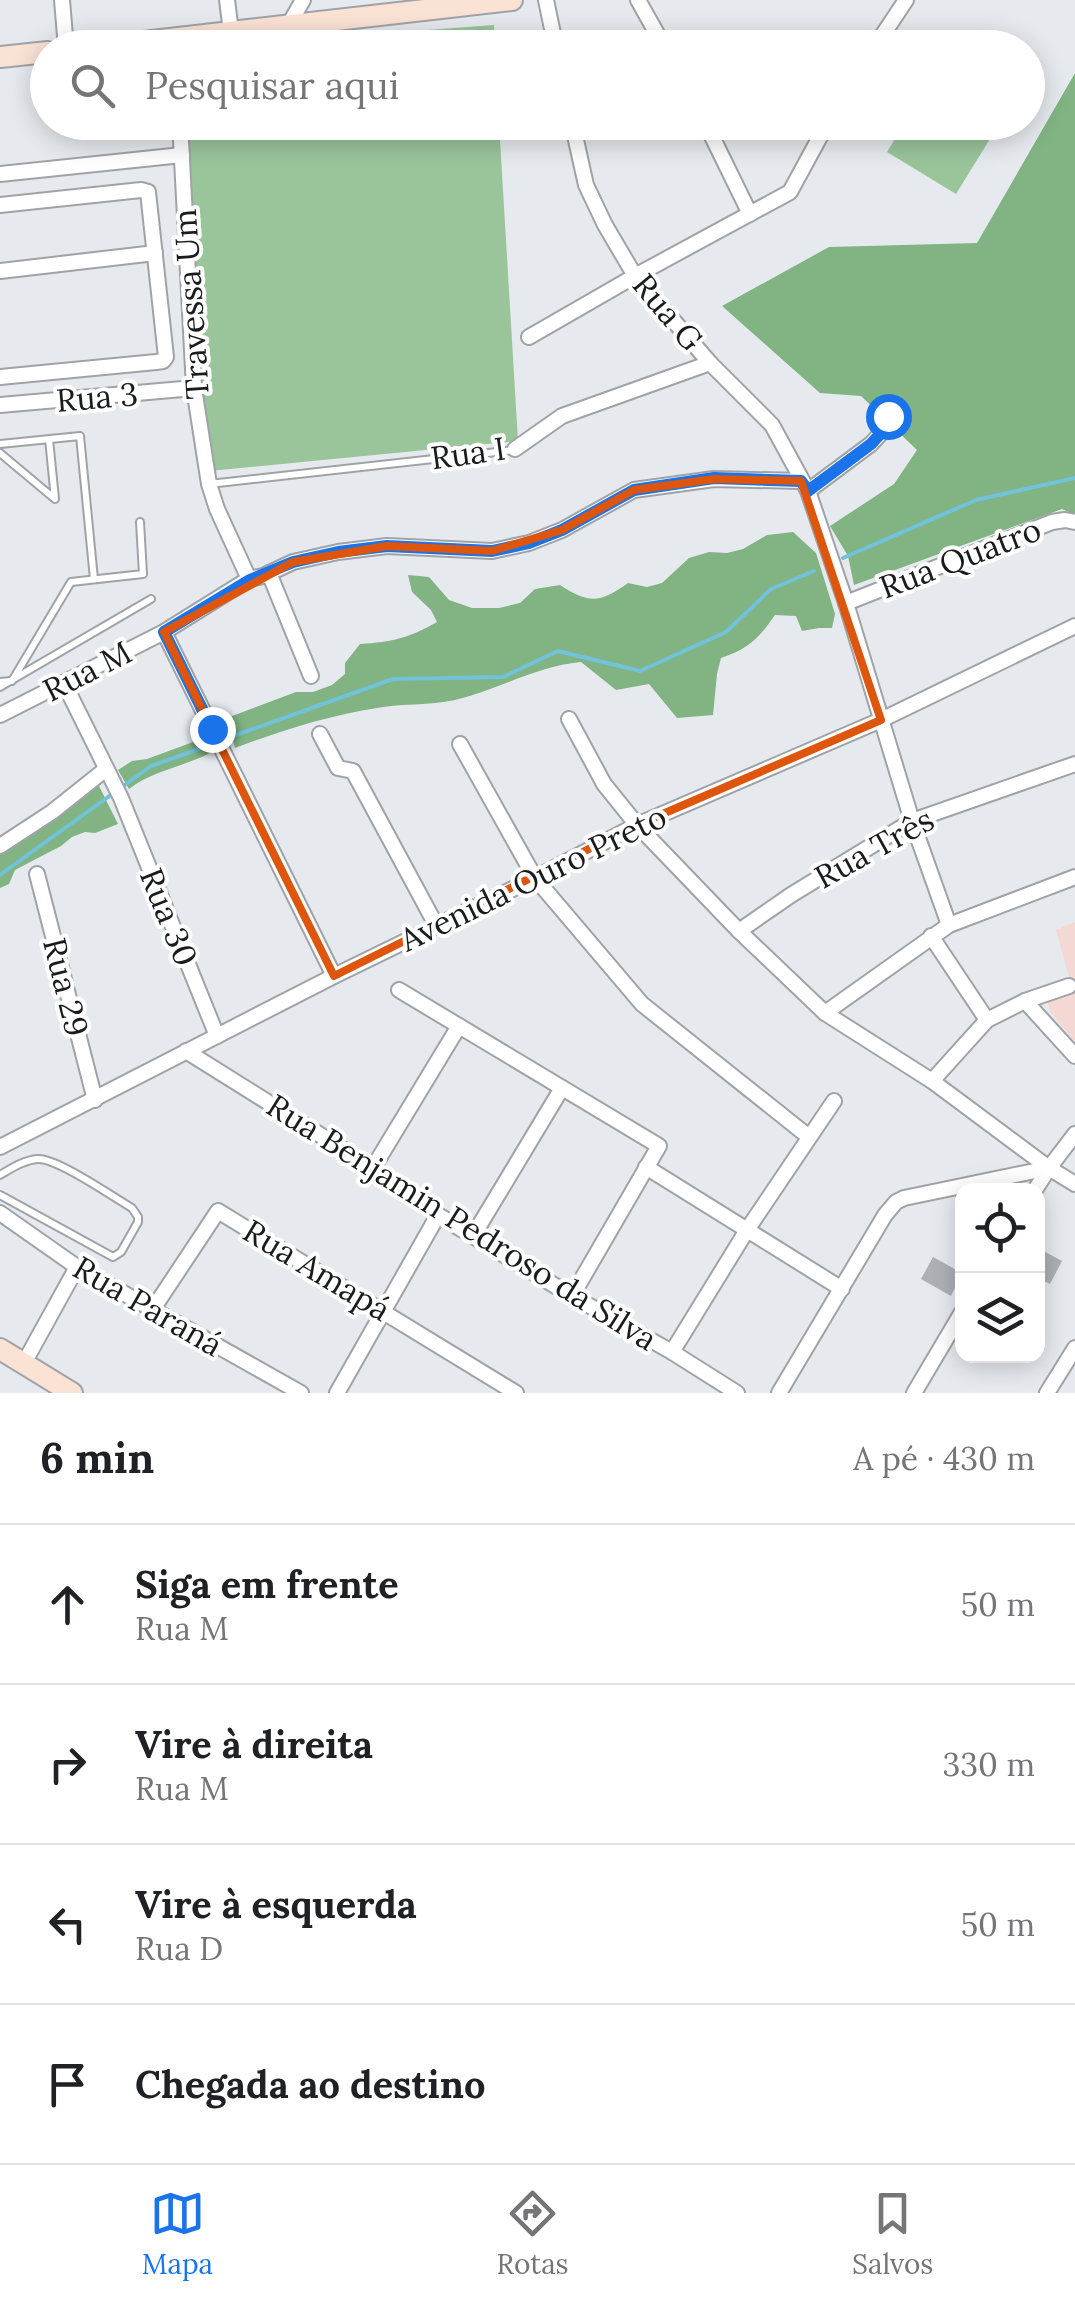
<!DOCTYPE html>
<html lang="pt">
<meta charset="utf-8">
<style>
:root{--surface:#fff;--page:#f2f2f2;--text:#202124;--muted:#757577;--line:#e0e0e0;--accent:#1a73e8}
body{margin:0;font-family:Lora,serif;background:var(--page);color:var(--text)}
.controls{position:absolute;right:30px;bottom:30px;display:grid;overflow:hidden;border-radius:20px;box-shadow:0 5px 25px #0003}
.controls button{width:90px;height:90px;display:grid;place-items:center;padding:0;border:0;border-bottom:2px solid var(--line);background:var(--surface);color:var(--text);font:50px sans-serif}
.stop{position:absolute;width:30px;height:30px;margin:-22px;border:8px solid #1a73e8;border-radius:50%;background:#fff}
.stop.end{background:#1a73e8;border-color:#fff;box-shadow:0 2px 10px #0008}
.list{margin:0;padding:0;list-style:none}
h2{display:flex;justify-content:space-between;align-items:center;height:130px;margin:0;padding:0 40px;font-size:42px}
h2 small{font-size:32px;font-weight:400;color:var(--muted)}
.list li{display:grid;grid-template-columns:65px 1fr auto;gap:30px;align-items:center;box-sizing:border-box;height:160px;padding:0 40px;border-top:2px solid var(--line)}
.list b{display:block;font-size:38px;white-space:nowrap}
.list p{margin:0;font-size:32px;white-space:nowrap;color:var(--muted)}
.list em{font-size:32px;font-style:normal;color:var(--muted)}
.icon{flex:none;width:55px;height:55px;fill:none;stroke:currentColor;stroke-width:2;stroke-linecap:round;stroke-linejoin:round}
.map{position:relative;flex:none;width:1075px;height:1393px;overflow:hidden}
.search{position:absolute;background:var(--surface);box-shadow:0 5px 25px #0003;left:30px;right:30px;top:30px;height:110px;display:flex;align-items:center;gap:25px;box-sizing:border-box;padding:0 35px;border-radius:55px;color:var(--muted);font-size:38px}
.sheet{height:770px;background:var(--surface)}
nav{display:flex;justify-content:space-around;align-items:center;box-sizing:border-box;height:140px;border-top:2px solid var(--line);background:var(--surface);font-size:28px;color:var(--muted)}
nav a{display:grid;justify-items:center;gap:5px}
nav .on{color:var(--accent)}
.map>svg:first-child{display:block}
</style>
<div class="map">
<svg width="1075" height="1393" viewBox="0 0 1075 1393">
<rect width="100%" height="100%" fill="#e6eaee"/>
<!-- education -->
<polygon fill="#f3d8d4" points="1075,922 1075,1042 1050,1011 1047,999 1072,988 1056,930"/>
<!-- green -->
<g fill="#9ac59b">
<polygon points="494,25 495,47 199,47"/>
<polygon points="905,122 975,123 993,134 956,194 887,152"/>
<polygon points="183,123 499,123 518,441 209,471"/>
</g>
<!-- forest -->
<g fill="#81b383">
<polygon points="1075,73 1075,515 1062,509 854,585 848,556 830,526 894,484 917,450 861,396 820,393 722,306 829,247 977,243"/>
<path d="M793,532L816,553L835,614L832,628H819L802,631L796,616L775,615C759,638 749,649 721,658L717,674L713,715L677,718L649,684L616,690L581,662C537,666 497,690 455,700C429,706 403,703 377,708C327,716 283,730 235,748L227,718L296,692H313L332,685L345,674V663L360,644C392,642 409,638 437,622L431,610L412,592L408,575L429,577L449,600L472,608H499L520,603L535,589L560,585C589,604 600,603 628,583L647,587L662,583L689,558L709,552L727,553L743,549L767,535Z"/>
<path d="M204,738L210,753C183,767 154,770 129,789L118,770L132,761L147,759Z"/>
<polygon points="98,784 118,824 95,833 85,832 72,837 61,846 15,870 9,884 0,888 0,852 31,836"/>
</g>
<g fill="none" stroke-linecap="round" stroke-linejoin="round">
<!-- stream -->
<g stroke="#70c3d9" stroke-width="4">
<polyline points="843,558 976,500 1075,478"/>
<polyline points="222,740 393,679 503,677 558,651 640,671 726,632 771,589 814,571"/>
<polyline points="0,875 151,766 213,744"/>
</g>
</g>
<!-- building -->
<g fill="#adb0b4">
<polygon points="1038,1248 1062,1261 1050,1284 1038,1278"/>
<polygon points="933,1257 962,1273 951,1296 921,1279"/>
</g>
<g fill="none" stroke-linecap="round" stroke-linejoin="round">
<defs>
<g id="lane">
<polyline points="0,444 80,436 94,579"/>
<polyline points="0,453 55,499 49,439"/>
<polyline points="209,484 514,450"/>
<polyline points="0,682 12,681 71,582 143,574 140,522"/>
<polyline points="0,687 151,599"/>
<path d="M0,1175C12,1168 24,1160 38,1159C57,1158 113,1197 132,1208L138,1217V1222L121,1252L113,1257L0,1195"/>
</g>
<g id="street">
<polyline points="62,0 66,48"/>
<polyline points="227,0 231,32"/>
<polyline points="546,0 556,48"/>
<polyline points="638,0 665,48"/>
<polyline points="288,26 303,0"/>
<polyline points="874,48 906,0"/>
<polyline points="180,122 194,388 209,484 217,509 249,579"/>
<polyline points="572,122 586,185 605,225 635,276 710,363 772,425 808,491 846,603 912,821 949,925"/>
<polyline points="705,122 750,214"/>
<polyline points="0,174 182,155"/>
<polyline points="0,205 141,190 148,192 166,357 163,361 156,362 0,377"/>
<polyline points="0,271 155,253"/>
<polyline points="529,337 635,276 790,192 828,122"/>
<polyline points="0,405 194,388"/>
<polyline points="515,449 562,416 710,363"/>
<polyline points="808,491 871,444 883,431 888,416"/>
<polyline points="269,573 311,676"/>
<polyline points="846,603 1052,522 1065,520 1075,522"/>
<polyline points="164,632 334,976"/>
<polyline points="64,683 121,798 217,1036"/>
<polyline points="0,715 164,632 249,579 263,576 293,562 338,552 387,546 492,551 529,543 562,530 634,490 714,479 801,481"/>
<polyline points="569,719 604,784 637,825 739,931 825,1013 932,1081 1049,1168 1075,1184"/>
<polyline points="320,734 338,768 353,771 436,925"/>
<polyline points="460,744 535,878 642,1004 809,1137"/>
<polyline points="0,846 52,812 106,769"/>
<polyline points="37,874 95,1100"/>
<polyline points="739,931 791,895 912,821 1075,764"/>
<polyline points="931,936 987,1020"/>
<polyline points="399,990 659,1146 572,1296"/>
<polyline points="1025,1001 1075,1056"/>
<polyline points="825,1013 949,925 1075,877"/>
<polyline points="186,1051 373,1168 438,1215 572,1296 672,1352 737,1393"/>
<polyline points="932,1081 987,1020 1025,1001 1069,986"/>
<polyline points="0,1147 334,976 535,878 637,825 881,720 1075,626"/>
<polyline points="646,1167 842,1289"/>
<polyline points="373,1168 459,1026"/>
<polyline points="1035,1190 1049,1168 1075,1134"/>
<polyline points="0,1213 77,1267 301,1393"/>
<polyline points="473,1236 562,1088"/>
<polyline points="153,1309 218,1211 516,1393"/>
<polyline points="672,1352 747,1230 834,1101"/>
<polyline points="24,1363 77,1267"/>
<polyline points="337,1393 438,1215"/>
<polyline points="779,1393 885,1215 896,1202 904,1198 1049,1168"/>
<polyline points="914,1393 962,1312"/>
<polyline points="1047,1393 1075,1348"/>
</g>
<g id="secondary">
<polyline points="91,48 512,0"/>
<polyline points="0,57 48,52"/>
<polyline points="0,1349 72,1393"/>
</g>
</defs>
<!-- lane casing -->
<use href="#lane" stroke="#9fa3a7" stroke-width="10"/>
<!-- street casing -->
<use href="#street" stroke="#9fa3a7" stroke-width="18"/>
<!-- secondary casing -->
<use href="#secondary" stroke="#9fa3a7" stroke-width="24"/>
<!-- lane -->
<use href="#lane" stroke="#fff" stroke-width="6"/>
<!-- street -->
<use href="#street" stroke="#fff" stroke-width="14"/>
<!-- secondary -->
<use href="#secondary" stroke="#fae2d4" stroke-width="20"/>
</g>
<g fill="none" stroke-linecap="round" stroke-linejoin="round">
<!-- route -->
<polyline stroke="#1a73e8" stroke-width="12" points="212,729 164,632 250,580 293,562 338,552 387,546 492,551 529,543 562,530 634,490 714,478 801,481 808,491 871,444 883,431 888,416"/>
</g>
<!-- marked area -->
<path fill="none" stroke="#de560d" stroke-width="8" stroke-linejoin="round" d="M714,479L801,481L881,720L637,825L334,976L164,632L293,562L387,546L492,551L562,530L634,490Z"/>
<g text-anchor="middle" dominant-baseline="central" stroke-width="8" stroke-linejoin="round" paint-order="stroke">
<!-- street labels -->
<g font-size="32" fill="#1a1b1c" stroke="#fff">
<text transform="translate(191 304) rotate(-94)">Travessa Um</text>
<text transform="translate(668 312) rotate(50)">Rua G</text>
<text transform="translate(97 397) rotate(-5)">Rua 3</text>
<text transform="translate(468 453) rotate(-8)">Rua I</text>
<text transform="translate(960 558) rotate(-21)">Rua Quatro</text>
<text transform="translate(87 671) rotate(-27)">Rua M</text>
<text transform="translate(874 848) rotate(-29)">Rua Três</text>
<text transform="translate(533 878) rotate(-26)">Avenida Ouro Preto</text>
<text transform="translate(169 917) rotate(68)">Rua 30</text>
<text transform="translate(66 987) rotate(76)">Rua 29</text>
<text transform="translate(462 1222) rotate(32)">Rua Benjamin Pedroso da Silva</text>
<text transform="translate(317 1270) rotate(31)">Rua Amapá</text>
<text transform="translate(148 1306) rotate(30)">Rua Paraná</text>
</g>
</g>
</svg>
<div class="controls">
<button><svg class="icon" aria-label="locate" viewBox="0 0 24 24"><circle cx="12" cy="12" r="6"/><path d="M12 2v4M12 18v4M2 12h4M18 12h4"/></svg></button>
<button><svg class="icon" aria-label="layers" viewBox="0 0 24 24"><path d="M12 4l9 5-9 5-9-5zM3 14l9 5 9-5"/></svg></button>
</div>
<div class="stop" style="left:888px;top:416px"></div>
<div class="stop end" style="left:212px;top:729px"></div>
<div class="search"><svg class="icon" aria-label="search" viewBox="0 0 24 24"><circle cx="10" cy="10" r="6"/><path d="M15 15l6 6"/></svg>Pesquisar aqui</div>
</div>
<section class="sheet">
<h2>6 min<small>A pé · 430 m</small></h2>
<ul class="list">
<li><svg class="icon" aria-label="ahead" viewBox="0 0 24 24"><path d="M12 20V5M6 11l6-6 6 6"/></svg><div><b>Siga em frente</b><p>Rua M</p></div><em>50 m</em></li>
<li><svg class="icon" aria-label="right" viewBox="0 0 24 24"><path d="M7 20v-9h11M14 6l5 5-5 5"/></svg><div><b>Vire à direita</b><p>Rua M</p></div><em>330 m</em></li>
<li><svg class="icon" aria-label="left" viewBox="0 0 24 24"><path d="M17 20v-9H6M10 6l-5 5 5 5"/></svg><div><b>Vire à esquerda</b><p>Rua D</p></div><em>50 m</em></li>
<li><svg class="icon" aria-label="arrive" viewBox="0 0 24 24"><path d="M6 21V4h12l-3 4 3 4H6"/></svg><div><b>Chegada ao destino</b></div></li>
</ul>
</section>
<nav>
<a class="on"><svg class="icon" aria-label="map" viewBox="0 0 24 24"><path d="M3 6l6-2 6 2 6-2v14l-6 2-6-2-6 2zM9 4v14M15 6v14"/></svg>Mapa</a>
<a><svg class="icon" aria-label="directions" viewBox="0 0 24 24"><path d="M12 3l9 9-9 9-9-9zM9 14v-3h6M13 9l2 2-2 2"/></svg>Rotas</a>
<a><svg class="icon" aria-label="saved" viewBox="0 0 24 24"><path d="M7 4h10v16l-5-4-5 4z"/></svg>Salvos</a>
</nav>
